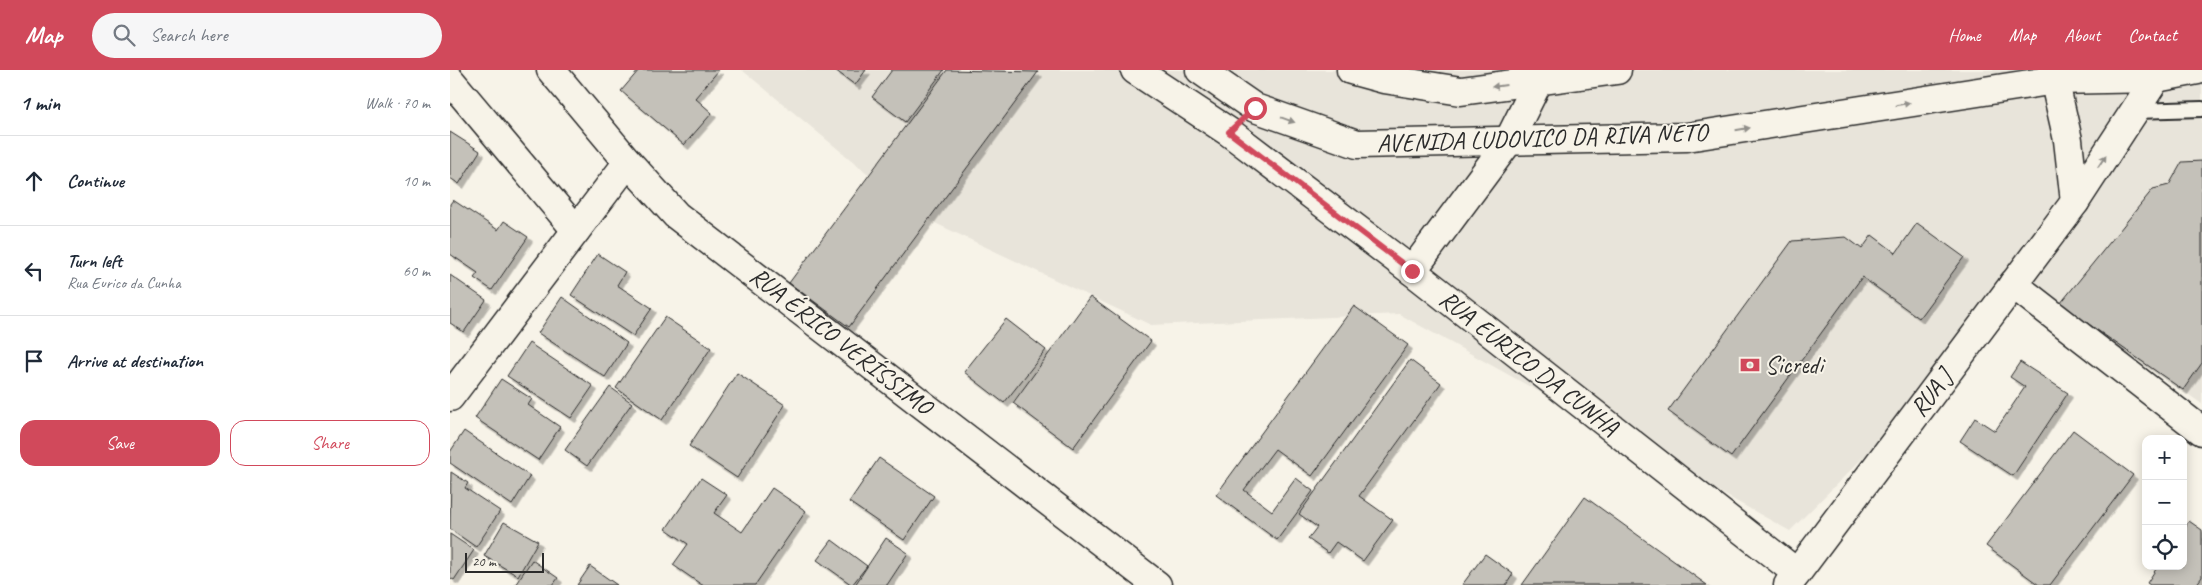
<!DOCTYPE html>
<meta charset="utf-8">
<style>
:root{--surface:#fff;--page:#f6f6f7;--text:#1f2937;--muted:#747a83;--line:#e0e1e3;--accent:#d1495b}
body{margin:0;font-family:Caveat,sans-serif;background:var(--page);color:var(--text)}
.controls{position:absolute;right:15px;bottom:15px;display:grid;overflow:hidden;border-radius:10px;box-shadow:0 2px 12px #0003}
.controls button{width:45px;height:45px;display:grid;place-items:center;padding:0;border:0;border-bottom:1px solid var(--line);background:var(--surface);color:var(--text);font:25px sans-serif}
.scale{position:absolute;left:15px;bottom:12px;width:79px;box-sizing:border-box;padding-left:5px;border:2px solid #2b2b2b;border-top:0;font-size:14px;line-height:18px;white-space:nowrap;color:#2b2b2b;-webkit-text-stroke:4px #f7f3e8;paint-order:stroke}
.stop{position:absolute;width:15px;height:15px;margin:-11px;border:4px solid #d1495b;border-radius:50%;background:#fff}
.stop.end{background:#d1495b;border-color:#fff;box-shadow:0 1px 5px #0008}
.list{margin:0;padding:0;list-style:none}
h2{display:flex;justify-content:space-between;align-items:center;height:65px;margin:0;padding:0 20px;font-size:21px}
h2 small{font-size:16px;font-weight:400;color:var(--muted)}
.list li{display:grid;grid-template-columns:32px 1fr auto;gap:15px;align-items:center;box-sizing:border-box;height:90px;padding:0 20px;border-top:1px solid var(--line)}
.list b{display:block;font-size:19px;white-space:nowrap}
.list p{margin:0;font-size:16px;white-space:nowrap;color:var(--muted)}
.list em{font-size:16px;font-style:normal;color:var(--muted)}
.actions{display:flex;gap:10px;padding:15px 20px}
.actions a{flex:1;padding:11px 0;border:1px solid var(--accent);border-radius:15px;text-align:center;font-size:18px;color:var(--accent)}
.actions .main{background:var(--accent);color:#fff}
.icon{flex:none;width:28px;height:28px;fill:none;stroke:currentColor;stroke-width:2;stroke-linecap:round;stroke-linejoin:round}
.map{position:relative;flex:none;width:1752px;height:515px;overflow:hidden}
header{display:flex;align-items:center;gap:30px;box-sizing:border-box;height:70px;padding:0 25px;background:var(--accent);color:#fff}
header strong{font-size:24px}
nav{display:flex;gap:28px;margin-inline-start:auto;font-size:18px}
.search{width:350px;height:45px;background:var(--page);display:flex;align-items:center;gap:12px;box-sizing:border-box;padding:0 18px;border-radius:28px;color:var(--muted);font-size:19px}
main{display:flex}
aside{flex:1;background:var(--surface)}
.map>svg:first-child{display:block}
</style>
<header>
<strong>Map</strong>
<div class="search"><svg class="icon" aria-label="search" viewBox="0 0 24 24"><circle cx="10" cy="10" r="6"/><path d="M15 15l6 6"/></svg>Search here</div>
<nav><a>Home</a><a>Map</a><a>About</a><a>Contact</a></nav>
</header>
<main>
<aside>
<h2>1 min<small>Walk · 70 m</small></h2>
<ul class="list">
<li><svg class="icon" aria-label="ahead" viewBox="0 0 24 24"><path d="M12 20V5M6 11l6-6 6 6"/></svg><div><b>Continue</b></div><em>10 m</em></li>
<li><svg class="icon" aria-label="left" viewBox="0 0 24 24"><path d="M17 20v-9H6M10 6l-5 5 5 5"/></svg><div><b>Turn left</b><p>Rua Eurico da Cunha</p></div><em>60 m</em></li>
<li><svg class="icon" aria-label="arrive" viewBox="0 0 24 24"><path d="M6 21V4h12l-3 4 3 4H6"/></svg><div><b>Arrive at destination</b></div></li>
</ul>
<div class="actions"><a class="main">Save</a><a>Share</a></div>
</aside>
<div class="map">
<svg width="1752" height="515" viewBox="0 0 1752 515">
<defs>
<filter id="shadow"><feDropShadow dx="4.5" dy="4.5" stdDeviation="0" flood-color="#0004"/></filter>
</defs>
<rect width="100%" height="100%" fill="#f7f3e8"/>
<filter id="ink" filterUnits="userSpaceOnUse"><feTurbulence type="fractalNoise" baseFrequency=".02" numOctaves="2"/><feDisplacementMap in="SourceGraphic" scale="10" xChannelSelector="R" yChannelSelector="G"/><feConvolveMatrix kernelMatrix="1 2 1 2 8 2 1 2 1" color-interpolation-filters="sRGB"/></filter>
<g filter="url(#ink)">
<!-- built -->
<polygon fill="#e8e4da" points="292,0 1752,0 1752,334 1584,216 1340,461 949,244 701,255 468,145"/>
<!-- building -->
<g fill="#c4c1b9" stroke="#2b2b2b" filter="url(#shadow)">
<polygon points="189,0 269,0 245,28 262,43 234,75 171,21"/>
<polygon points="385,0 416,0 405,15"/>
<polygon points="442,0 494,0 455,52 422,27"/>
<polygon points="497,0 588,2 399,257 339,213"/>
<polygon points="0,62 30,81 9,114 0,108"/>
<polygon points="1752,91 1752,293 1733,320 1610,234 1703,119 1719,115 1732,92"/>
<polygon points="3,130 48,160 54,151 78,167 42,220 24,208 28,203 0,184 0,134"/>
<polygon points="1467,153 1514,187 1469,248 1412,207 1281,387 1218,341 1342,171 1396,167 1412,179 1422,165 1446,183"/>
<polygon points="148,184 175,202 167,215 202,238 183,266 121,225"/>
<polygon points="0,205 36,230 14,262 0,253"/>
<polygon points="112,227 177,273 155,307 88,263"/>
<polygon points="640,227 701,271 623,378 563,333"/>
<polygon points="904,236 958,275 862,406 825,379 794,420 822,441 846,408 863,421 827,470 766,425"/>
<polygon points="215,247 261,278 212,350 166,318"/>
<polygon points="556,249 596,280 554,333 514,302"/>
<polygon points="79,273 143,316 121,348 57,306"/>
<polygon points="960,290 991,313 909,426 943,450 913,491 886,472 878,483 858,469 867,457 849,444"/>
<polygon points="1570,292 1618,323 1563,406 1510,371 1525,348 1545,361 1575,317 1560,307"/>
<polygon points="287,303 335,335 287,408 239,376"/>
<polygon points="51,309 82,329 78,335 110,357 88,390 25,348"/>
<polygon points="160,317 182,333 137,396 115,380"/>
<polygon points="1623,360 1683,405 1600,515 1589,515 1536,476"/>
<polygon points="14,361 80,406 62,435 0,393 0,382"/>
<polygon points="429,388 484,426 454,470 399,432"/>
<polygon points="1,402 18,413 15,418 50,441 26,477 0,459"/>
<polygon points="251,408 277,425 264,443 292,462 322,418 356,441 305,515 252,515 223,495 238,474 216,459"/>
<polygon points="1135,427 1257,515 1072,515"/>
<polygon points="1739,451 1752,460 1752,507 1746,515 1700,515 1697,513 1708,496 1733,496 1733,460"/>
<polygon points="54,452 88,471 68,506 34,486"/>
<polygon points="0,464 24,480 4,510 0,508"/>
<polygon points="436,468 458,483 437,515 405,515"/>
<polygon points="382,470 417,496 402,515 367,490"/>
<polygon points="1035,484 1063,504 1056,515 1012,515"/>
<polygon points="82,490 108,508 103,515 65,515"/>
<polygon points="140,496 167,515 127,515"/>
</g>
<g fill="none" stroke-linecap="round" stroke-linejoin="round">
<defs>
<polyline id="service" points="1685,41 1752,39"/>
<g id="minor">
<polyline points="101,0 178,92 226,145 707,515"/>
<polyline points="685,0 779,62 962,201 1347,503"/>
<polyline points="1602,0 1618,70 1625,132"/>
<polyline points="0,10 126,160"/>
<polyline points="962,201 1058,72 1088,12"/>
<polyline points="1563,214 1752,361"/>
<polyline points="0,327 178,92"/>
<polyline points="1338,515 1625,132 1706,8"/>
</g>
<g id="tertiary">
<polyline points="750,0 805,38 907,74 1237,67 1605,10 1706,8 1748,0"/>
<polyline points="901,0 934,9 1011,21 1167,0"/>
</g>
</defs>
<!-- service casing -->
<use href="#service" stroke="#2b2b2b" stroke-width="18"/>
<!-- minor casing -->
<use href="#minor" stroke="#2b2b2b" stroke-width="31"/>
<!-- tertiary casing -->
<use href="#tertiary" stroke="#2b2b2b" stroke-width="31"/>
<!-- service -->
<use href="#service" stroke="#f7f3e8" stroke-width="14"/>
<!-- minor -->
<use href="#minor" stroke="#f7f3e8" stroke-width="28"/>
<!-- tertiary -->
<use href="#tertiary" stroke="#f7f3e8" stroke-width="28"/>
</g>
<!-- one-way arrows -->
<defs><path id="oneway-solid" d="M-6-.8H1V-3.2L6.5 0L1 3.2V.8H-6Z" transform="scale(1.25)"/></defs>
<g fill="#918f8a">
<use href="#oneway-solid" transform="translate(1049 16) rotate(173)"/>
<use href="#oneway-solid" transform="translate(1453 34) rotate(-9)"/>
<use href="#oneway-solid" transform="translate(838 50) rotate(20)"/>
<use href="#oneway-solid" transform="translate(1293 59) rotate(-9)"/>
<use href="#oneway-solid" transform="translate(1652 91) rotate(-57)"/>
</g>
</g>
<g fill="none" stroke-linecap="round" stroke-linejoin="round" filter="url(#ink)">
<!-- route -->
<polyline stroke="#d1495b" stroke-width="6" points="805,38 779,62 962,201"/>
</g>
<!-- icons -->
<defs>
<symbol id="bank-bare" viewBox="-9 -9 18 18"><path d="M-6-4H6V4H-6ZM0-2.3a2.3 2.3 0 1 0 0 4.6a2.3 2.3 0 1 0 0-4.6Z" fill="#d1495b" stroke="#f7f3e8" stroke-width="2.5" paint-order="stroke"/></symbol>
</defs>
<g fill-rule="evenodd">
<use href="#bank-bare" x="1286" y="281" width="28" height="28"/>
</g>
<g text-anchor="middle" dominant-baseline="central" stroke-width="4" stroke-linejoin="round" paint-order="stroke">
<!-- street labels -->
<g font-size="25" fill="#2b2b2b" stroke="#f7f3e8">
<text transform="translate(1092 68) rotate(-2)">AVENIDA LUDOVICO DA RIVA NETO</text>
<text transform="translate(391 271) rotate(38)">RUA ÉRICO VERÍSSIMO</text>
<text transform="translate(1079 293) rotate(38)">RUA EURICO DA CUNHA</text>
<text transform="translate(1481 323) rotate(-53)">RUA J</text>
</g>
<!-- poi labels -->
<g font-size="25" fill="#2b2b2b" stroke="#f7f3e8" text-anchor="start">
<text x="1315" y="295">Sicredi</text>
</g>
</g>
</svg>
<div class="controls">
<button>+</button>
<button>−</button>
<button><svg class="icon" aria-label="locate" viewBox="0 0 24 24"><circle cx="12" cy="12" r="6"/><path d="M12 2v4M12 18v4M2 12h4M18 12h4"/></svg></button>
</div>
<div class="scale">20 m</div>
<div class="stop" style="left:805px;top:38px"></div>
<div class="stop end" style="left:962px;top:201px"></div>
</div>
</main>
